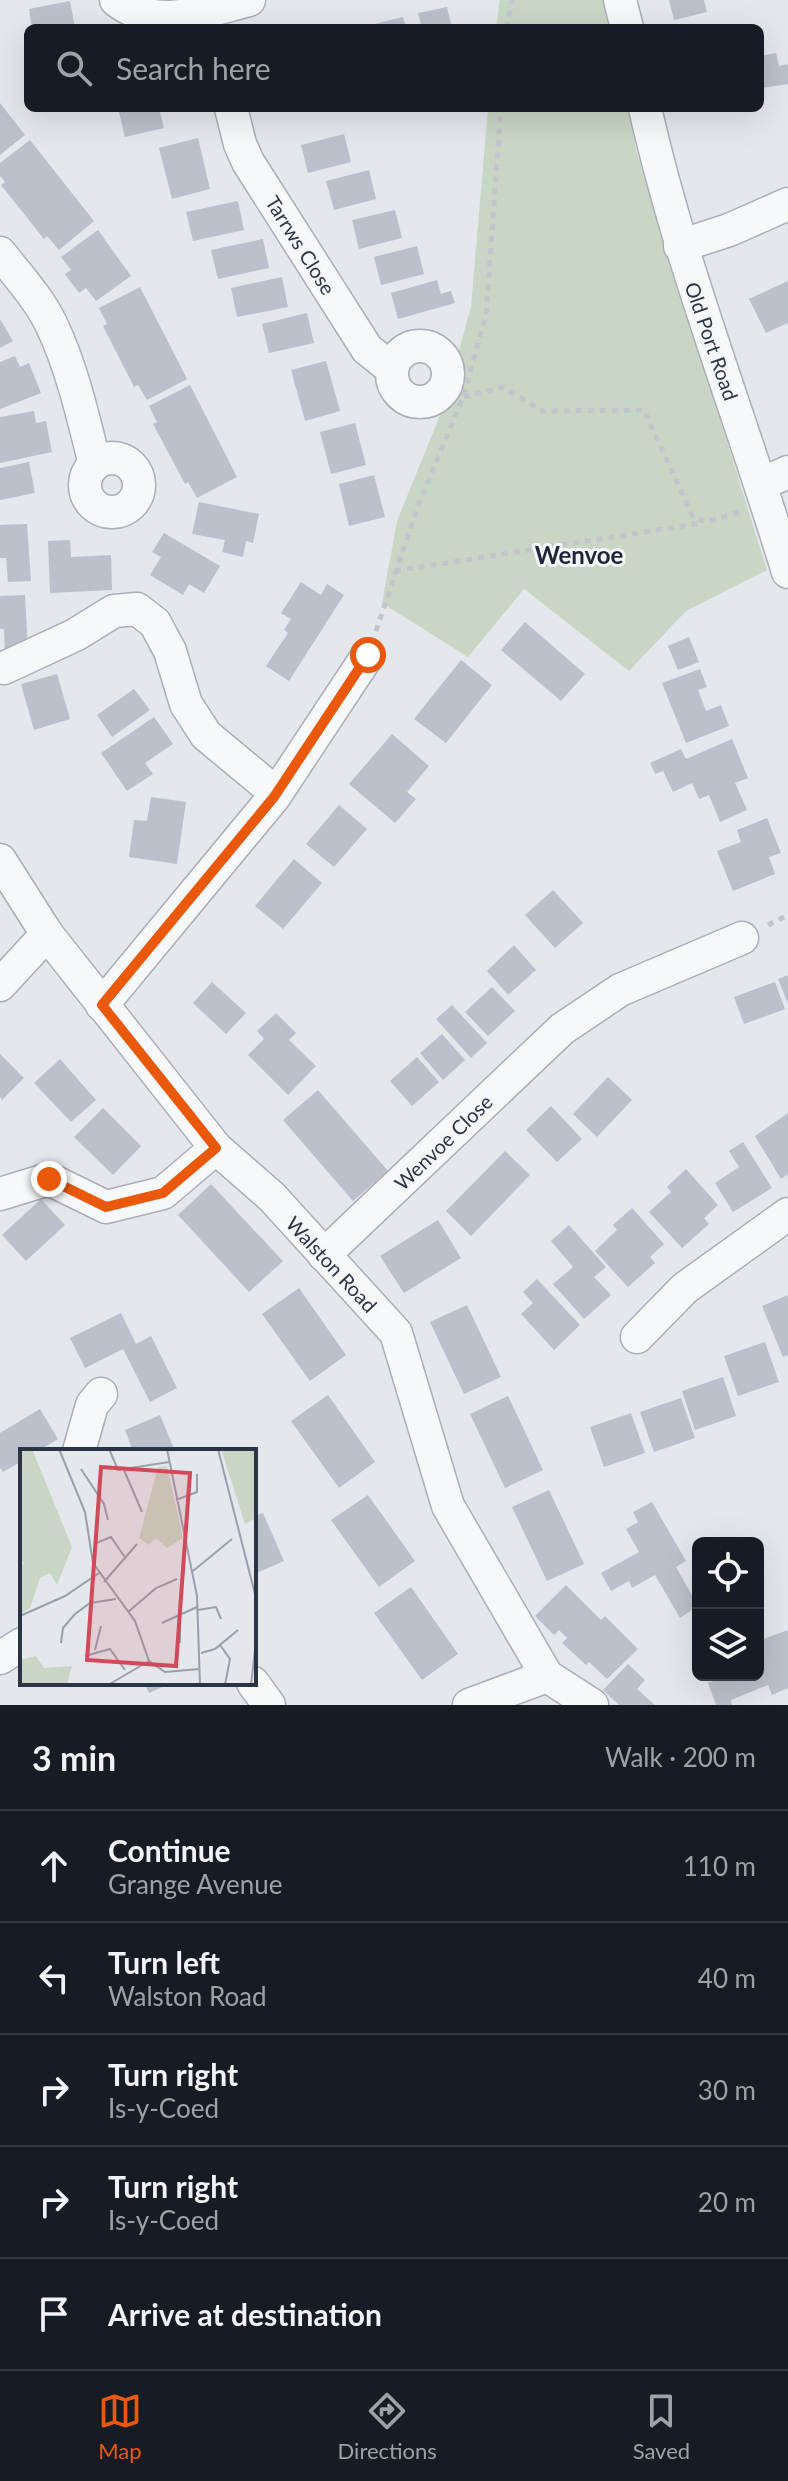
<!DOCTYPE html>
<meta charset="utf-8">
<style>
:root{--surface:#171b24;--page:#20242c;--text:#f1f3f6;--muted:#9ea1a6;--line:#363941;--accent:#ea580c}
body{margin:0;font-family:Lato,sans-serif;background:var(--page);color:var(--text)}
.controls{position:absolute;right:24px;bottom:24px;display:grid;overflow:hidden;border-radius:12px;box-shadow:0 8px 32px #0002}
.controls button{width:72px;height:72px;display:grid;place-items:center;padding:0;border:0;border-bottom:2px solid var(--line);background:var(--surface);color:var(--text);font:40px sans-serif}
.stop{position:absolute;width:24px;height:24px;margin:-18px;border:6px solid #ea580c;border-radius:50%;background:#fff}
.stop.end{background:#ea580c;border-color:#fff;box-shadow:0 2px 8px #0008}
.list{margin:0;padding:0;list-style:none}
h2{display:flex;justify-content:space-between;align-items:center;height:104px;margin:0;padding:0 32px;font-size:34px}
h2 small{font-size:26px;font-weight:400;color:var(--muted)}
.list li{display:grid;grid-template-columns:52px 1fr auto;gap:24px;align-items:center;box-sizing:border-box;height:112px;padding:0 32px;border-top:2px solid var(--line)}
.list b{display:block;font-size:30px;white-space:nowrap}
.list p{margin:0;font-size:26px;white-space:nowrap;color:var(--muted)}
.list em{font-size:26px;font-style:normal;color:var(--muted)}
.icon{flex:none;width:44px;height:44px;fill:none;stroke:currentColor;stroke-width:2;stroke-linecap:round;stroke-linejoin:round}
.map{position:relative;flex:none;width:788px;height:1705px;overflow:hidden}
.search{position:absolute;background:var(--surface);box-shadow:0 8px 32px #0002;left:24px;right:24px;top:24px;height:88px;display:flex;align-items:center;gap:20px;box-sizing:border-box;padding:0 28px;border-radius:12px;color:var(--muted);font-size:30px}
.sheet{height:664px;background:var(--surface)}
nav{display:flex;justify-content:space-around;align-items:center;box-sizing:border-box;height:112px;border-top:2px solid var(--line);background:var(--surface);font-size:22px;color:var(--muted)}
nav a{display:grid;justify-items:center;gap:4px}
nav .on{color:var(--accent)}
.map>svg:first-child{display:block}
</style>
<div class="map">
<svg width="788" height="1705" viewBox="0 0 788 1705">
<rect width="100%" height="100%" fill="#e4e7ec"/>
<!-- green -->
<g fill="#c9d6c5">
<polygon points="500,0 605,0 613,28 496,28"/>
<polygon points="488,108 628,108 636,150 767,570 686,611 629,671 524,589 468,657 382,603 397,521 443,408 471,307"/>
</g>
<!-- building -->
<g fill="#bbc0ca">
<polygon points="669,0 704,0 707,12 674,20"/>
<polygon points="70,1 75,28 32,28 29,9"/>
<polygon points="447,7 452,28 422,28 418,13"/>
<polygon points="403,17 406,28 376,28 375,24"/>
<polygon points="776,53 779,66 788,64 788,84 762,88 760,56"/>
<polygon points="0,103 25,135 0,155"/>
<polygon points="118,108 159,108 164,128 125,137"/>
<polygon points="344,134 351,162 308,173 301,145"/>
<polygon points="198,138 210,189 172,199 159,148"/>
<polygon points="30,140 94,221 59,250 47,236 44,239 1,185 5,182 0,176 0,163"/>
<polygon points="369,170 376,199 334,210 326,181"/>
<polygon points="238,201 244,230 193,241 186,212"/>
<polygon points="395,210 402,238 359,249 352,220"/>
<polygon points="98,230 131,276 96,301 86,288 79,293 65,274 71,270 61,257"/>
<polygon points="263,239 269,268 218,279 211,250"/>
<polygon points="417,246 424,274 381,285 374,257"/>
<polygon points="282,277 288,307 237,317 231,288"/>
<polygon points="437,280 441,294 451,291 455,303 398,319 391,293"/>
<polygon points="788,281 788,323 766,333 749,299"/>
<polygon points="140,287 187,379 147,400 138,385 134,387 103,326 107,324 99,308"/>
<polygon points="307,313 314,343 269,353 262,324"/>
<polygon points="0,319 13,341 0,348"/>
<polygon points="15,356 20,367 29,363 41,393 0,409 0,362"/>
<polygon points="326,361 340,411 305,421 291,370"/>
<polygon points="190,385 237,477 197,498 188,482 185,484 153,424 157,422 149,406"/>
<polygon points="34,411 36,423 46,421 52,452 0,463 0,417"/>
<polygon points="355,423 366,465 331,474 320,432"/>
<polygon points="29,462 35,493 0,500 0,468"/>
<polygon points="374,475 385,517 349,526 339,484"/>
<polygon points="199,502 259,514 253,543 246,541 243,557 222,552 225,540 192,534"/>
<polygon points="27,524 31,581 8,582 6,558 0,558 0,525"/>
<polygon points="164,533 220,566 204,593 189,584 183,595 150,575 161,557 152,552"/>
<polygon points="70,540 71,557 111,555 112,590 50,593 48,541"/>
<polygon points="301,582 321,595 327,584 344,595 289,681 266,666 288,633 284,630 291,619 281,613"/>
<polygon points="25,595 28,652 5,653 4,629 0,629 0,596"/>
<polygon points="525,622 585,674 561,701 501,650"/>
<polygon points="689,637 699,662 678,670 668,646"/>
<polygon points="461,660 492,685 446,743 414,719"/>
<polygon points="700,669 707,687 698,690 706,711 721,705 729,726 686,743 662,683"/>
<polygon points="57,674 70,719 34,730 21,684"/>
<polygon points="134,689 150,710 112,737 97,715"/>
<polygon points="154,717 173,744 145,763 153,774 127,791 101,753"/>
<polygon points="392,734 429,766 407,792 416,799 395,823 349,784"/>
<polygon points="732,739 748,778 735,783 747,810 720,822 709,795 699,799 692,783 673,792 663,771 655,774 650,763 681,749 686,759"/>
<polygon points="151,797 186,802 177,864 129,857 134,820 147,821"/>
<polygon points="339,805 367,829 334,867 306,844"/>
<polygon points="767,818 781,853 769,857 775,874 733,891 717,851 741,842 737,830"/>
<polygon points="294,859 322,883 283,929 255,906"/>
<polygon points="553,890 583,923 555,948 525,915"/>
<polygon points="514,945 536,970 508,995 487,971"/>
<polygon points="788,975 788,1004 778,979"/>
<polygon points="212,982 246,1013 226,1034 193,1003"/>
<polygon points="775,982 785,1009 744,1024 734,997"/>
<polygon points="492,987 515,1011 488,1036 465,1012"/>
<polygon points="452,1005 487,1043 471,1058 436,1019"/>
<polygon points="276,1013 296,1033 289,1040 316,1066 288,1095 248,1055 264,1039 257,1031"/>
<polygon points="442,1034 465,1060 443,1080 420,1053"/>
<polygon points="0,1054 24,1078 2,1100 0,1097"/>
<polygon points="417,1057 439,1082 412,1106 390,1081"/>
<polygon points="60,1059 96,1100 71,1122 34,1083"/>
<polygon points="608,1077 632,1100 597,1137 573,1114"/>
<polygon points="318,1090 388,1171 353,1201 283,1120"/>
<polygon points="551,1106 582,1139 557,1162 526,1130"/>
<polygon points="103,1108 141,1146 113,1175 74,1137"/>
<polygon points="788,1113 788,1174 781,1179 755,1136"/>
<polygon points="743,1142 772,1188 733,1212 715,1183 739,1167 729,1151"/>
<polygon points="505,1151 530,1175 471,1236 446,1211"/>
<polygon points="686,1169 718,1205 704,1218 709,1224 682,1248 649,1212 671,1192 667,1187"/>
<polygon points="211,1184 283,1261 249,1292 178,1215"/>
<polygon points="41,1199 65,1225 26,1261 2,1235"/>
<polygon points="632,1208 664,1244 650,1257 655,1263 628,1287 595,1251 617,1230 613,1225"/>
<polygon points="438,1220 461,1258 404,1293 380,1256"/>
<polygon points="569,1225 606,1267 594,1277 611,1295 584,1319 553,1284 573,1267 551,1241"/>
<polygon points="537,1279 580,1325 554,1350 521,1314 533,1303 523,1292"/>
<polygon points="299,1288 346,1355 310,1381 262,1314"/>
<polygon points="788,1295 788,1355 783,1357 762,1306"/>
<polygon points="467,1305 501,1377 464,1394 430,1322"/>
<polygon points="121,1313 136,1344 151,1336 177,1388 150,1402 123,1349 85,1368 70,1338"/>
<polygon points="765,1342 779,1382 738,1396 724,1356"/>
<polygon points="723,1377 736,1416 695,1430 682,1391"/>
<polygon points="328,1395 375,1462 339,1488 291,1421"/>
<polygon points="508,1396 543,1470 505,1488 470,1414"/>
<polygon points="681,1398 695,1438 654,1452 640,1412"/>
<polygon points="40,1409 58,1439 38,1451 22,1451 22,1461 3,1472 0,1468 0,1433"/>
<polygon points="631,1413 645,1453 604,1467 590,1427"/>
<polygon points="160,1415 175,1451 133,1451 125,1430"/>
<polygon points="549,1490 584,1564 547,1581 512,1507"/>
<polygon points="368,1495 415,1561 379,1587 331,1520"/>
<polygon points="652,1502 686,1561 676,1567 698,1606 680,1618 655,1575 632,1588 629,1581 611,1591 601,1573 639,1552 626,1529 638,1522 633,1512"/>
<polygon points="263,1513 284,1561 254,1574 254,1516"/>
<polygon points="566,1585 601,1620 605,1616 638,1649 607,1679 589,1662 586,1665 562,1643 567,1638 559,1630 554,1635 535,1616"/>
<polygon points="411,1587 458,1654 422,1680 374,1613"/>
<polygon points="788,1630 788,1688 772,1695 768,1685 731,1700 732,1705 716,1705 708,1683 728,1675 758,1675 758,1654 762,1653 758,1641"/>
<polygon points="628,1664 645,1680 637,1689 655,1705 619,1705 603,1690"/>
<polygon points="144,1683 171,1683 149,1693"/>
</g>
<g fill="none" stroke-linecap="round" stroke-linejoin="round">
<defs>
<g id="minor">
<path d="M116,0C156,32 205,11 249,0"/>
<polyline points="620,0 627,28"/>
<polyline points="231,108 240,144 248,162 367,349 392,369"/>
<path d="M645,108C681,267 741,417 788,572"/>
<polyline points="680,246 729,230 788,204"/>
<path d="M0,253C19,277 41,301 53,328C73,371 83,418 95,464"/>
<circle cx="420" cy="374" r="28"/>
<circle cx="112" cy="485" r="27"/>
<polyline points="761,484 788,472"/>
<polyline points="4,668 75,635 114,611 137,609 155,623 170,651 186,704 206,735 276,793"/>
<polyline points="0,860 47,934 216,1148 272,1197 396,1333 448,1506 547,1676 592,1705"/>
<polyline points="0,985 47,934"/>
<polyline points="102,1005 274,797 368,655"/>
<polyline points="0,1194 49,1179 106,1207 163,1193 216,1148"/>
<polyline points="324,1255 562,1029 620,990 742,938"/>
<polyline points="637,1337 685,1288 788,1214"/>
<polyline points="79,1451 92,1405 101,1394"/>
<polyline points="0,1658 22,1644"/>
<polyline points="253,1683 269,1705"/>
<polyline points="469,1705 547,1676"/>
</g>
</defs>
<!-- minor casing -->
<use href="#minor" stroke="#a9aeb7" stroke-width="35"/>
<!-- path -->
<g stroke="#c2c5cb" stroke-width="5" stroke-dasharray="6 6" stroke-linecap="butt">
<polyline points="507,28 512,0"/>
<polyline points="447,380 463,397 503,387 543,411 644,410 693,517 706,522 740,512"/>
<polyline points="395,571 702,523"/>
<polyline points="376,631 418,506 463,397 486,315 501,108"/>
<polyline points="768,925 788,915"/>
</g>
<!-- minor -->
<use href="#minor" stroke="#f7f8fa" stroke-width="32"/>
</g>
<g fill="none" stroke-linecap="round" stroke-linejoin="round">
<!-- route -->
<polyline stroke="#ea580c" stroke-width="10" points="49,1179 106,1207 163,1193 216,1148 102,1005 274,797 368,655"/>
</g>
<g text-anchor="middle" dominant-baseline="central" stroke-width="6" stroke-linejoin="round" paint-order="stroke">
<!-- street labels -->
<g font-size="20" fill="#2b3445" stroke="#f4f6f9">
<text transform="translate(301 245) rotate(58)">Tarrws Close</text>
<text transform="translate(712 341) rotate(71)">Old Port Road</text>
<text transform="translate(443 1142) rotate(-44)">Wenvoe Close</text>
<text transform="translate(332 1264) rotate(47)">Walston Road</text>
</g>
<!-- quarter labels -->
<g font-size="24" font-weight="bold" fill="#1d2536" stroke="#f4f6f9">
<text x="579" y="554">Wenvoe</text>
</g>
</g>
<!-- overview -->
<g transform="translate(20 1449)">
<rect width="236" height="236" fill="#e4e7ec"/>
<path d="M0,0H12L52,98L37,136L30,124L20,129L10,159L0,165V117L4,114L0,110ZM201,0H236V69L225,75ZM147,17L163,89L147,99L136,89L129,96L119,89L138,18ZM16,207L24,219L52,217L47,236H0V211Z" fill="#c9d6c5"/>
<path fill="none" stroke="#9a9fa9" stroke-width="2" d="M39,0L65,63L73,114L115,172L129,212L145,223L180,220M89,0L98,21L149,13M147,0L177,147L180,236M198,0L236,149M61,20L84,55L88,71M104,21L122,63M156,51L177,43V25M76,94L91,88L106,110M173,122L212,90M84,133L117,95M178,161L196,158L201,170M160,162V194M108,163L136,139L157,130M0,167L45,147L79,124M142,174L177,158M41,194L43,179L55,165L70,154L96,150M200,196L210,210L205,236M75,201L81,177M181,204L195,200L218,181M65,207L90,200L105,221M88,236L129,212M231,236L236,192"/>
<path fill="#d1495b" fill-opacity="0.15" stroke="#d1495b" stroke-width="4" d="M81,18L170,24L156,217L67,211Z"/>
<rect width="236" height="236" fill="none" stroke="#2b3445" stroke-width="4"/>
</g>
</svg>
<div class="controls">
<button><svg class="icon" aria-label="locate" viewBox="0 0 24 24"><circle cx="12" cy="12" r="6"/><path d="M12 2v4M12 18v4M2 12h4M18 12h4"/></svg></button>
<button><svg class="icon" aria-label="layers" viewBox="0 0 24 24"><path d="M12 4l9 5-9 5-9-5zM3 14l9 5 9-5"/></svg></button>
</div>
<div class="stop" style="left:368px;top:655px"></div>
<div class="stop end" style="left:49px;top:1179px"></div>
<div class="search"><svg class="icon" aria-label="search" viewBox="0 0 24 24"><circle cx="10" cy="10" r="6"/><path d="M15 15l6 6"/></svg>Search here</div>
</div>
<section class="sheet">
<h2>3 min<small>Walk · 200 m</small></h2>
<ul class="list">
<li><svg class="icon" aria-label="ahead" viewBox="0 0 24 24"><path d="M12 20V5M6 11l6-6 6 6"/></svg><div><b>Continue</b><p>Grange Avenue</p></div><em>110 m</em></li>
<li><svg class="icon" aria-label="left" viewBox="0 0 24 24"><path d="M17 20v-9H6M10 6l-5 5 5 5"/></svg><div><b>Turn left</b><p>Walston Road</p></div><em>40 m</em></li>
<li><svg class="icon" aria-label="right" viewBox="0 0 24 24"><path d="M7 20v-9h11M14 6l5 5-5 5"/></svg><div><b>Turn right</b><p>Is-y-Coed</p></div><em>30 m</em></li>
<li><svg class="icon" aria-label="right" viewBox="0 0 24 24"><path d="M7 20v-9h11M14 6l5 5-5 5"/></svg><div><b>Turn right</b><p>Is-y-Coed</p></div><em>20 m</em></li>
<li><svg class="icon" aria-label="arrive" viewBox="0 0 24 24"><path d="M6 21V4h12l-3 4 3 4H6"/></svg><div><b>Arrive at destination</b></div></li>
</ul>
</section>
<nav>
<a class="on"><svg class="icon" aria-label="map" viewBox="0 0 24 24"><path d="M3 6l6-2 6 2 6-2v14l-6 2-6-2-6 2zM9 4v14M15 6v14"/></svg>Map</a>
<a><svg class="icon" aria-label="directions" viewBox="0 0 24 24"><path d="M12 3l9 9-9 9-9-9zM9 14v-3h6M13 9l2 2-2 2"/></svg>Directions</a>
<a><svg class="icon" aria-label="saved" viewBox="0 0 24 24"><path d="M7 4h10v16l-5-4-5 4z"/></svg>Saved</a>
</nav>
